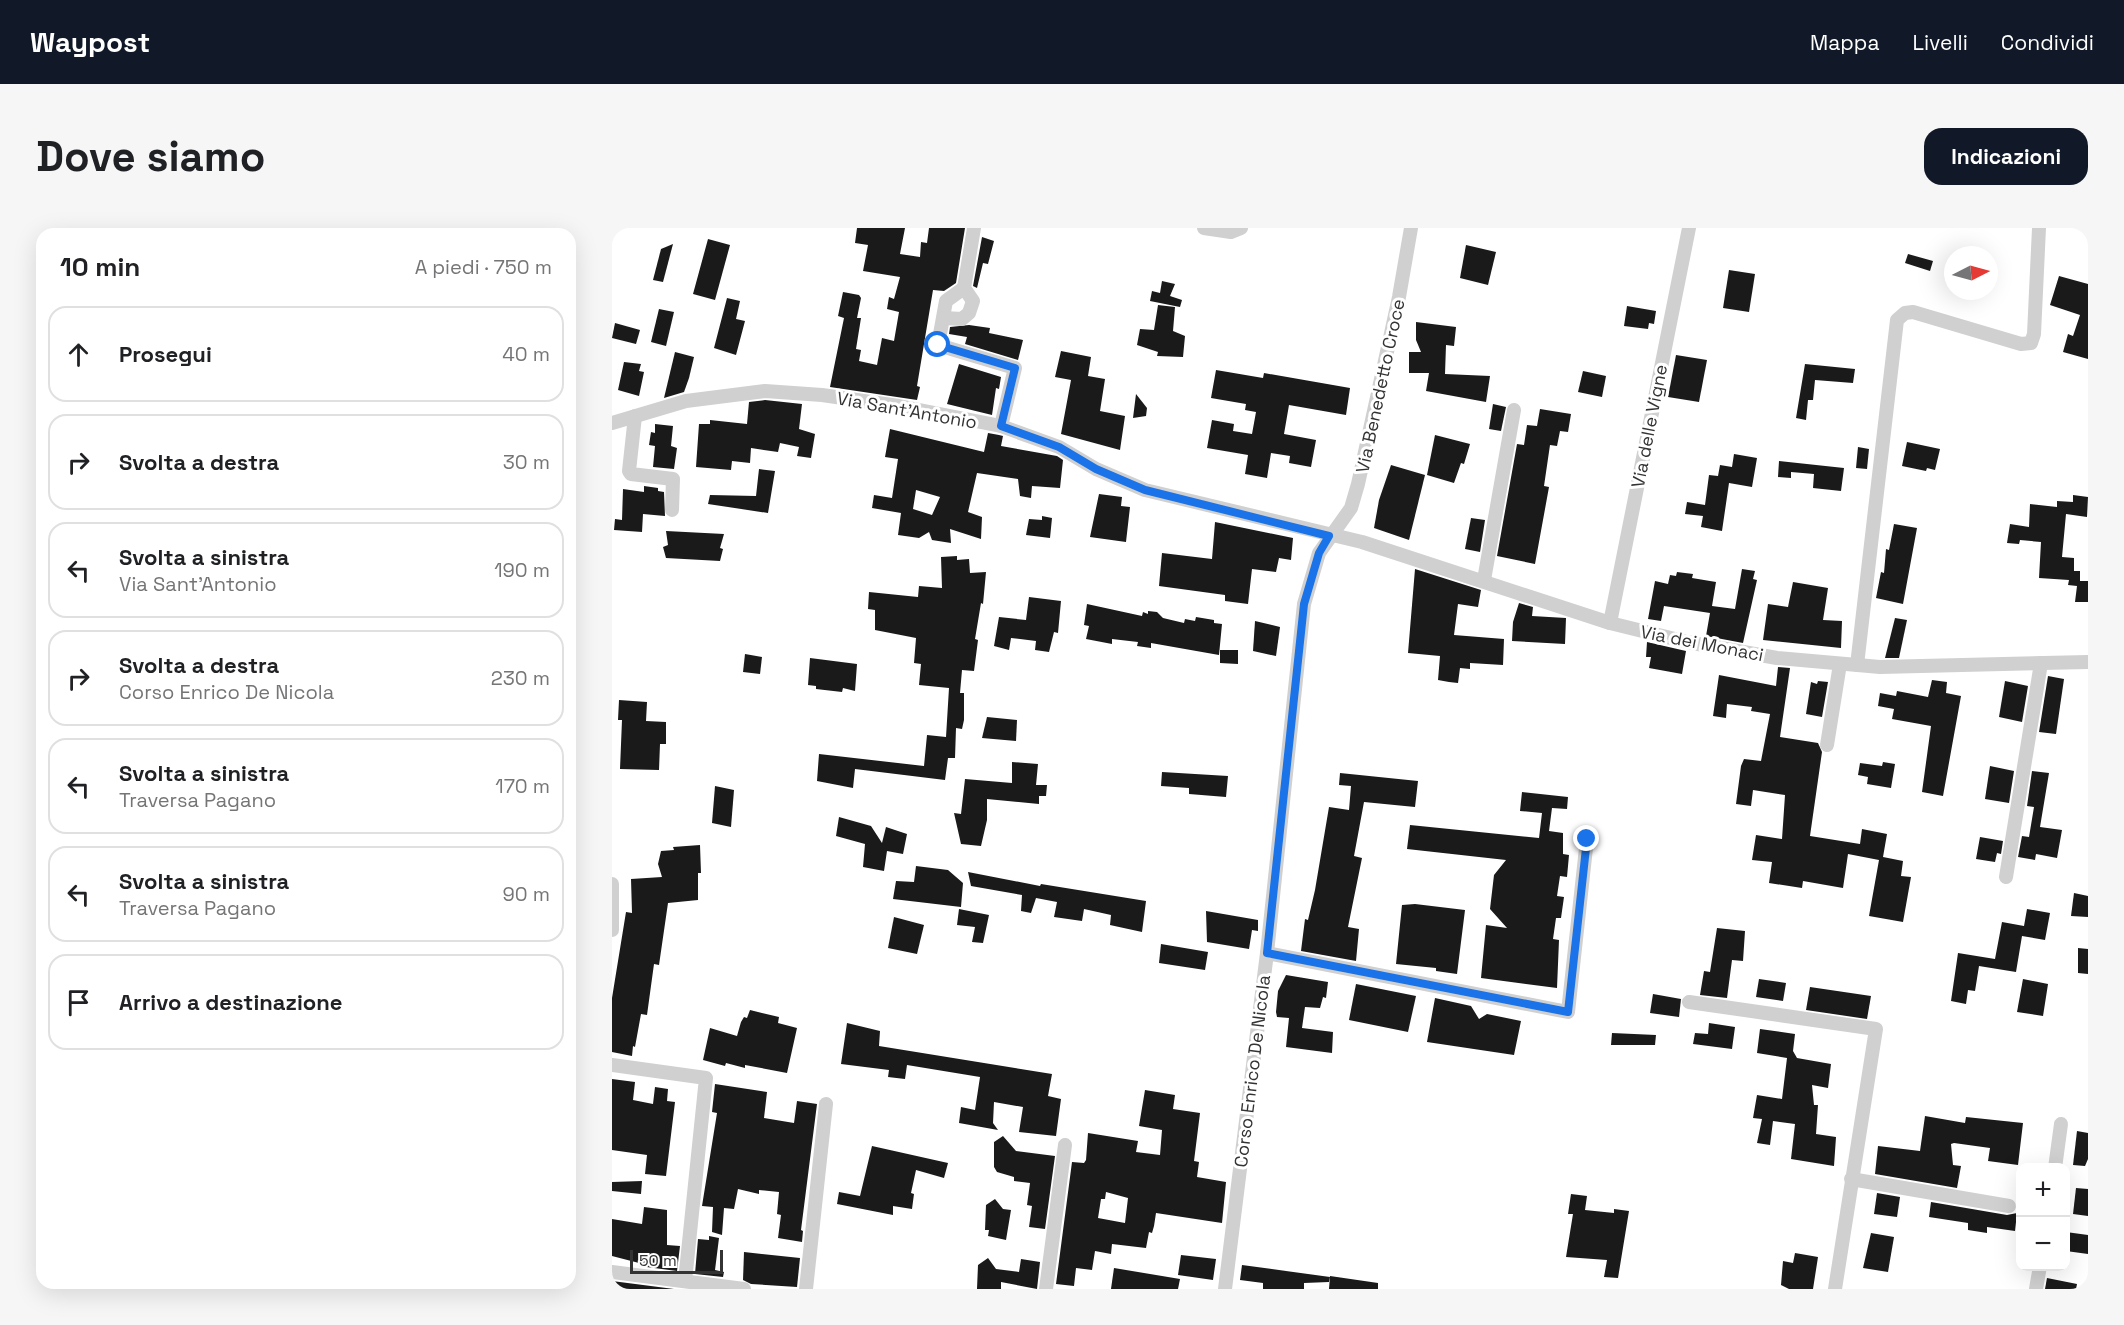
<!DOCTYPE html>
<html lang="it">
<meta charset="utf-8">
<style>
:root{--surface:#fff;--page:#f6f6f6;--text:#202124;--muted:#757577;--line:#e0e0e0;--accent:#111827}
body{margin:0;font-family:"Space Grotesk",sans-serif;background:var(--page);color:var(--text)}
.controls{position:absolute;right:18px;bottom:18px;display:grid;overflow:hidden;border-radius:12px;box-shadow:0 6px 24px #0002}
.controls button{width:54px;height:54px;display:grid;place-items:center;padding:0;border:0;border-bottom:2px solid var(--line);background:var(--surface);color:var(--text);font:30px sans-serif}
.compass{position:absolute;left:1332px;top:18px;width:54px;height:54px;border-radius:50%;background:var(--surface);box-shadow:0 6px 24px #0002;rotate:84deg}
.scale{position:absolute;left:18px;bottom:15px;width:93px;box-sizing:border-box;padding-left:6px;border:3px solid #333;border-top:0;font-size:16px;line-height:21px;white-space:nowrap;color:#333;-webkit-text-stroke:4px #fff;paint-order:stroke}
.stop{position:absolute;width:18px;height:18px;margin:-14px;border:4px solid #1a73e8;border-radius:50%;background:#fff}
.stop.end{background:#1a73e8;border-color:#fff;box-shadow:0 2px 6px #0008}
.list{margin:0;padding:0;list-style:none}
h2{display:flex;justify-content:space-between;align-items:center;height:78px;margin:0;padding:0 24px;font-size:26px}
h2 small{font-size:20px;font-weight:400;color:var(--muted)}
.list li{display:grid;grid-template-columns:39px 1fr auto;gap:18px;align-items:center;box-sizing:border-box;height:96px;margin:0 12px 12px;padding:0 12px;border:2px solid var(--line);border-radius:18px}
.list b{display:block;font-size:22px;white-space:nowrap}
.list p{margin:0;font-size:20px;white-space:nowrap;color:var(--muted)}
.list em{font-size:20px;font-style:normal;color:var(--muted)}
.icon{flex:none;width:33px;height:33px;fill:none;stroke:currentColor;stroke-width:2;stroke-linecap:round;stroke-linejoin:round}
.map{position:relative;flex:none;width:1476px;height:1061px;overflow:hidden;border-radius:18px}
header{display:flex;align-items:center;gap:36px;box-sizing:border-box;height:84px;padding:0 30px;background:var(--accent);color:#fff}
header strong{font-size:28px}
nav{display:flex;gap:33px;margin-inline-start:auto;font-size:21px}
.intro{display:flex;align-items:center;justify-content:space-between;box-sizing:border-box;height:144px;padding:0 36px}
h1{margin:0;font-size:42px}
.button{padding:15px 27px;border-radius:18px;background:var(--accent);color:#fff;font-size:21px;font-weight:700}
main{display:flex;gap:36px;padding:0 36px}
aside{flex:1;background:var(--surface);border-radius:18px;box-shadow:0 6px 24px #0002}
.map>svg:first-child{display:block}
</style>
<header>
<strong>Waypost</strong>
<nav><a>Mappa</a><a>Livelli</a><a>Condividi</a></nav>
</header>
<div class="intro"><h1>Dove siamo</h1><a class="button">Indicazioni</a></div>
<main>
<aside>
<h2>10 min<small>A piedi · 750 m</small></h2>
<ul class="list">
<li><svg class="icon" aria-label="ahead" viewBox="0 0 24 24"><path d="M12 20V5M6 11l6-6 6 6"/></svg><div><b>Prosegui</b></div><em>40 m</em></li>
<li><svg class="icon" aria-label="right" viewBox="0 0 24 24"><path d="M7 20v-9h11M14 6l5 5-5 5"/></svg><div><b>Svolta a destra</b></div><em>30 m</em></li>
<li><svg class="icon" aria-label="left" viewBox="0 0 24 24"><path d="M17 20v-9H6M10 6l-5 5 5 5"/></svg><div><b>Svolta a sinistra</b><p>Via Sant'Antonio</p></div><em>190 m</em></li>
<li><svg class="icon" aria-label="right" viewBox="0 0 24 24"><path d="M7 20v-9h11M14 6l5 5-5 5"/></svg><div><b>Svolta a destra</b><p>Corso Enrico De Nicola</p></div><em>230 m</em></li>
<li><svg class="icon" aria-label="left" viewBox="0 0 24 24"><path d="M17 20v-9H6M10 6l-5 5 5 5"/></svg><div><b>Svolta a sinistra</b><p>Traversa Pagano</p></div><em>170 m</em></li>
<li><svg class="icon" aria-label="left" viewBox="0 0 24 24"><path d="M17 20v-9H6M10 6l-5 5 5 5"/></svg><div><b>Svolta a sinistra</b><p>Traversa Pagano</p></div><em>90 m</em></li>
<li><svg class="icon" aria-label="arrive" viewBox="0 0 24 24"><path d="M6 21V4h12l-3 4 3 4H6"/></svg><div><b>Arrivo a destinazione</b></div></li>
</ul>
</aside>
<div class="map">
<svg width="1476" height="1061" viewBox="0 0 1476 1061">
<rect width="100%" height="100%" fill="#fff"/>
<!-- building -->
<g fill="#1a1a1a" fill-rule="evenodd">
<polygon points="245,0 293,0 288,26 308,29 309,14 315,15 317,0 353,0 344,55 332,63 321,62 305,158 308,159 305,172 218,159 232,90 226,88 231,64 247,67 249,70 245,90 249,90 244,121 249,122 247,133 265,137 270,110 282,113 287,84 275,81 277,69 282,71 288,49 251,43 256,17 243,15"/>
<polygon points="370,9 382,13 376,36 371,35 365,60 361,58"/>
<polygon points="96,11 118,17 103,72 81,66"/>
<polygon points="61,16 51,54 41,52 49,21"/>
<polygon points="854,17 884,24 876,57 848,50"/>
<polygon points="1296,26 1321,33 1318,43 1293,35"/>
<polygon points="1117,42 1143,46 1137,84 1111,80"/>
<polygon points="1447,48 1476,56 1476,131 1451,124 1456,106 1461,108 1468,87 1438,77"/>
<polygon points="550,53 563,56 558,68 570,72 568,79 538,73 540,63 548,65"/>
<polygon points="115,70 128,73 124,91 133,93 124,127 102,120"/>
<polygon points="546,77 563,79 561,103 573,108 571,129 545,128 546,124 525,117 528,101 542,102"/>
<polygon points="1015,78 1044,83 1042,96 1037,95 1036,101 1012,98"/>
<polygon points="47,81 62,84 54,118 39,114"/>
<polygon points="804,94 844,99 842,118 834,117 833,146 878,148 874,174 814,163 817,145 797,145 797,124 809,124 804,112"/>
<polygon points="3,95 28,102 24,116 0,110"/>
<polygon points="357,97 378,100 377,105 411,112 406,132 353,116 355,109 337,106 338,99"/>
<polygon points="449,123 479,129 476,148 493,151 488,183 513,188 508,222 449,206 459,152 443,149"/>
<polygon points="63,124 82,129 77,150 72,164 52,170"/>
<polygon points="1064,127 1095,132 1087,174 1056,169"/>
<polygon points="12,134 29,136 27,143 32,144 27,168 6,162"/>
<polygon points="347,136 389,149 387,161 384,160 380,187 335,176"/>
<polygon points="1193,136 1243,141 1241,155 1203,152 1201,172 1196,172 1194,192 1184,190"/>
<polygon points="604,142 651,150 652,145 738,160 734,187 677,177 672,206 704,212 699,239 677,235 678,228 659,225 655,250 633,246 636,227 595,220 600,192 622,196 621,203 640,206 644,184 633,182 634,176 599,170"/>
<polygon points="971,143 994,148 990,169 966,164"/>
<polygon points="524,166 535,180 534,188 521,190"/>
<polygon points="153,172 190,176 187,201 203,206 199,230 185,228 187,219 168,215 166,224 139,220 138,235 120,233 119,242 84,239 87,196 98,196 98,192 135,196 137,174"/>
<polygon points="881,176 894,179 889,203 877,201"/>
<polygon points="928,181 959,186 956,204 948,203 945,218 938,217 932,258 937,259 923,336 885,328 905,216 912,217 915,197 925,198"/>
<polygon points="43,196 61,198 59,218 65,220 62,241 41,239 43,218 37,217 39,204 43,205"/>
<path d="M278,201L372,224L376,205L387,207L391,208L389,218L445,228L451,232L448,260L420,258L419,270L408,268L406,251L365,245L356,284L370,289L369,311L338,301L339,315L320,312L317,304L307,310L286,307L289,285L260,280L262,267L280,270L286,231L273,229ZM304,262L328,269L320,287L301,281Z"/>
<polygon points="823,207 858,216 852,236 849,235 842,255 815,247"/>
<polygon points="1295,214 1328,221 1323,242 1315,240 1314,243 1290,238"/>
<polygon points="1246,219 1257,221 1255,241 1244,240"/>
<polygon points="1122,226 1145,230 1140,259 1117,255 1110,303 1089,299 1091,288 1073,286 1075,274 1093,277 1097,247 1106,248 1108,237 1120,239"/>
<polygon points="1167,233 1232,240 1229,263 1201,260 1202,246 1179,244 1179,250 1166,249"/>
<polygon points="779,237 813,247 797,312 762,300 767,272"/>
<polygon points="147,241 163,243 156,285 96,276 98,267 144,268"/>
<polygon points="32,258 46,260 46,263 52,264 53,288 31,286 30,304 2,302 3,291 10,292 11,261 32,264"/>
<polygon points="487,266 510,269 509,278 518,279 514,314 478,309"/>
<polygon points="1461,267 1476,269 1475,289 1454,286 1450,329 1462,330 1462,343 1468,343 1468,353 1476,353 1476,374 1463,374 1465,358 1456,357 1457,352 1427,350 1429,314 1408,312 1407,316 1395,315 1398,296 1417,299 1418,276 1445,279 1445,273 1461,274"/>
<polygon points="430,288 440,290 438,310 414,307 417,291 430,292"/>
<polygon points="859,290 873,292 868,324 853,321"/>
<polygon points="603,294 681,310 679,332 667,330 664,344 640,341 636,376 613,373 613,367 547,358 550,325 600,331"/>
<polygon points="1282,296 1305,300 1291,376 1264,370 1269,344 1272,345 1274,321 1277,322"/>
<polygon points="54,303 112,306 108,320 111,321 108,333 54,330 51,319 56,317"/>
<polygon points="345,328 345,332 357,331 358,345 374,344 371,376 369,375 363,411 366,412 362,443 350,442 348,465 352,465 352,492 350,501 344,500 343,530 336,530 333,552 243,541 241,560 205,553 207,526 312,538 315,507 334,509 337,460 307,457 309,436 302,435 304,410 263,402 263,382 256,381 257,364 306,369 307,358 330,360 329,329"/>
<polygon points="803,341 869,362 866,379 846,376 842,407 892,411 891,437 858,435 858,441 848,440 846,455 837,454 826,452 828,428 796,425"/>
<polygon points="1130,341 1143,343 1141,351 1145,352 1131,415 1094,408 1098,385 1052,378 1049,393 1036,391 1043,353 1056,356 1058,347 1064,348 1065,344 1081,346 1080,350 1104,354 1100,378 1123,381"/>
<polygon points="1181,354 1216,360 1211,392 1230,393 1229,420 1151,412 1156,376 1176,379"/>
<polygon points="417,369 449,373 446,405 442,404 437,424 423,422 424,413 399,410 397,422 382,418 387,389 414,392"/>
<polygon points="907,375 921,379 920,388 954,390 953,416 900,413 901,394"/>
<polygon points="475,376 530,388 531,384 536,386 536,383 545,384 551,390 572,395 573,391 583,393 584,389 602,392 602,395 610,396 607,427 539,415 539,420 525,418 526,414 500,411 500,416 474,411 477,398 472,397"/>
<polygon points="1283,390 1295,392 1287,430 1273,430"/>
<polygon points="643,393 668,399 664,428 641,423"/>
<polygon points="1035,414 1074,423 1070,446 1037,440 1039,429 1034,429"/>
<polygon points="608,422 626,422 626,436 608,435"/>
<polygon points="133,426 150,429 148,446 131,444"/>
<polygon points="198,430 245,436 243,463 231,460 230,464 204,461 204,458 196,457"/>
<polygon points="1166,439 1178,440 1168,509 1206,515 1210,524 1198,608 1248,616 1250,601 1275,606 1271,629 1291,633 1289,648 1299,649 1291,694 1257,688 1267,632 1236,626 1231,660 1191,653 1190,660 1157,655 1160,634 1140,632 1144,607 1170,611 1173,567 1141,562 1139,578 1124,576 1129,538 1132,531 1149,533 1158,486 1139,483 1140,479 1115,476 1114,490 1101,488 1107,447 1164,458"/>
<polygon points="1436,448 1452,451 1444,506 1427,504"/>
<polygon points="1320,452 1335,454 1334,465 1349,468 1331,568 1310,564 1319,498 1280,491 1282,481 1266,478 1268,465 1284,468 1285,463 1316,469"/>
<polygon points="1206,453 1216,454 1210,489 1194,486 1199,454 1205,456"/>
<polygon points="1393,453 1416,458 1410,494 1387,489"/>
<polygon points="7,472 35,474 34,493 54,494 54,516 48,516 47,542 8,541 10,492 6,492"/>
<polygon points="375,489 405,492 404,513 370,510"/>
<polygon points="400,534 426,536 424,557 435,557 434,568 427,568 427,576 375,571 375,592 369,618 349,616 342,585 349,586 353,551 400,555"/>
<polygon points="1271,534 1283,536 1279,560 1255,556 1256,549 1246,547 1248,535 1270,538"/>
<polygon points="1378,538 1402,543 1397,575 1373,571"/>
<polygon points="1420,543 1437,545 1428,599 1450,602 1445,630 1424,626 1423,632 1406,629 1410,608 1417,609 1422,579 1415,578"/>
<polygon points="550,544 616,548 614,569 577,566 577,560 549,558"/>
<polygon points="728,545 806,553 803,579 752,574 742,628 750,630 736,699 747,701 744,733 689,723 693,691 696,692 703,662 717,579 737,582 739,558 727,557"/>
<polygon points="103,558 122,562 119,599 100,595"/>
<polygon points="910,564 956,569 955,581 940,580 937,603 951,605 951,626 957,627 955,649 948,648 945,668 952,669 949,690 944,690 941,711 947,712 945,760 869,750 874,697 895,700 878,681 882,647 894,632 795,621 798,597 927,610 930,585 908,583"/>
<polygon points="227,589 259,598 270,615 274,599 295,606 291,626 275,623 272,643 251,639 253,616 224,608"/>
<polygon points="1368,609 1391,613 1389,626 1385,625 1383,634 1364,631"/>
<polygon points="88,617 89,645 86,645 86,672 56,675 47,737 42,736 35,787 29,786 23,819 21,818 20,828 0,824 0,770 14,684 20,685 19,651 50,649 46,636 49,623 62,622 61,619"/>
<polygon points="304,638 336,642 351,655 349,679 281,671 284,653 302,654"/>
<polygon points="356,644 428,658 429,656 534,673 530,704 498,697 499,687 472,681 470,693 442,689 445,674 424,670 419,685 409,683 410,667 359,658"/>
<polygon points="1462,665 1476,668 1476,689 1459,688"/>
<polygon points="803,676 853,682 845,746 824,743 824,740 784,736 790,677"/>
<polygon points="347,681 377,687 371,715 360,714 363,699 345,697"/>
<polygon points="1415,681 1438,685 1433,712 1410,708 1404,744 1367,738 1363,763 1356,762 1354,776 1339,773 1346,725 1383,731 1390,694 1412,698"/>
<polygon points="594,683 646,692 646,703 640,702 637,721 595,714"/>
<polygon points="282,689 312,697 305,726 276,720"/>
<polygon points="1105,700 1133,703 1131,733 1120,732 1115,770 1088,767 1092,743 1098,744"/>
<polygon points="549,716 596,724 593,742 547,735"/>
<polygon points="1466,720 1476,721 1476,746 1466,745"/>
<polygon points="674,747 716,754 714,770 711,769 708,780 693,779 690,800 721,804 720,825 674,819 677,790 665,789 664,784 666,763"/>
<polygon points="1147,751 1174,755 1171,773 1144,769"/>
<polygon points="1411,751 1436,756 1431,788 1405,784"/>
<polygon points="744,756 804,768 796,804 737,792"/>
<polygon points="1198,759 1259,768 1255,791 1194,782"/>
<polygon points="1041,766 1069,771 1067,789 1038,785"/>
<polygon points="823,770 859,778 867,791 875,786 909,793 902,827 815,814"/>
<polygon points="138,782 167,789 166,795 185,800 175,845 133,837 133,840 114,835 113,838 91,832 98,800 125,808 129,794 132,789 135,790"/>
<polygon points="235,795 268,803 267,818 440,846 436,868 449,871 444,908 407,904 411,879 382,874 381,895 386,902 347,895 349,879 363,882 368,849 295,837 293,851 276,849 277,842 229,836"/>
<polygon points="1097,795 1123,799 1120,821 1081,816 1083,805 1096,806"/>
<polygon points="1148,801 1183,806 1181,823 1185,830 1219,836 1216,860 1200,857 1202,877 1206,877 1204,906 1224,909 1222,938 1179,931 1183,896 1161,893 1158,917 1145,915 1150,891 1141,890 1145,867 1170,871 1175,830 1145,825"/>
<polygon points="1000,805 1044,807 1043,817 999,817"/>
<polygon points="0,851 23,854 21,872 41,876 43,859 56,861 55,873 63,874 54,948 33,946 35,927 0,922"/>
<polygon points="103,856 155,864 152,890 182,895 185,873 205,876 189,1002 191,1003 190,1014 166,1010 169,987 165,986 167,964 147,962 147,966 126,961 122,981 112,980 110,1007 100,1004 101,979 90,978 105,885 100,884"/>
<path d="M533,862L563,867L561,881L588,885L582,933L587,934L585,949L614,954L610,995L544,985L542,998L540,1005L537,1004L534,1020L500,1016L499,1026L483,1023L480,1042L464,1040L462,1058L444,1056L460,934L472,935L474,932L476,905L526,913L524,924L548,927L550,902L527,898ZM494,964L516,970L513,995L486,990L489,971H493Z"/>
<polygon points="1313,888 1353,895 1354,889 1411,895 1406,937 1376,933 1378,920 1342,915 1339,916 1341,937 1349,938 1345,960 1263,946 1266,918 1308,923"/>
<polygon points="1465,903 1476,905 1476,931 1473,938 1461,937"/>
<polygon points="391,908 404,923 443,928 433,1001 417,999 420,978 415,977 418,955 402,953 402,949 385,944 382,939 382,914"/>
<polygon points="260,918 336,935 332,950 304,942 299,965 302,966 300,981 281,978 281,987 225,976 227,964 248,968"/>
<polygon points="30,953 29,966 0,963 0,954"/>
<polygon points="1464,960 1476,961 1476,988 1461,986"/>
<polygon points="1265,965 1288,969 1285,989 1262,986"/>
<polygon points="959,966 975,968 973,982 1002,985 1002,981 1017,983 1006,1050 992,1049 995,1032 954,1029 961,986 956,986"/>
<polygon points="383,971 391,981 399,982 394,1012 376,1008 377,1002 373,1002 374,977"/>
<polygon points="1319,974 1395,987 1405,985 1403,1003 1375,999 1375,1005 1356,1002 1356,995 1317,989"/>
<polygon points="32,979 55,982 55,1017 68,1018 65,1043 27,1038 27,1035 0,1028 0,991 30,996"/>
<polygon points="1454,1004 1476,1007 1476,1026 1454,1023"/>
<polygon points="1259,1005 1282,1009 1276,1044 1251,1040"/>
<polygon points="97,1008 107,1010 103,1042 112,1044 111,1049 83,1046 86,1011 97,1012"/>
<polygon points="132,1024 188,1030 185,1059 139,1056 131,1052"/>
<polygon points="1183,1025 1206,1029 1201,1061 1177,1061 1169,1057 1171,1033 1181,1035"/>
<polygon points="569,1027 604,1031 601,1052 566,1047"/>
<polygon points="376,1030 384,1041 407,1044 409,1031 428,1034 425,1061 389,1054 389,1061 365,1061 366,1037"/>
<polygon points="630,1037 718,1049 717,1054 692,1055 692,1061 651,1061 651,1055 628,1052"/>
<polygon points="502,1040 568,1051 566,1061 499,1061"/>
<polygon points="718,1048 766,1055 766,1061 717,1061"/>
<polygon points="1435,1050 1465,1056 1464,1061 1433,1061"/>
<polygon points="0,1053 62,1061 0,1061"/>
</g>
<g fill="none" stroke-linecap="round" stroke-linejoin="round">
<!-- minor -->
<g stroke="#d0d0d0" stroke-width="14">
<polyline points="592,0 619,4 629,0"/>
<polyline points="352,60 334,73 326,117 403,140 389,198"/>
<polyline points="332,90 350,91 357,85 361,73 352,60 362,0"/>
<polyline points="23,188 17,243 19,246 61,251 60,282"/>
<polyline points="0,195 74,173 153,163 210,167 287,178 389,198 447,219 484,241 533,262 750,314 998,395 1075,414 1165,430 1268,439 1476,434"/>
<polyline points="872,352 902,182"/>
<polyline points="998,395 1077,0"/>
<polyline points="1245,437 1285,92 1293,85 1301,84 1409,116 1419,115 1422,106 1427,0"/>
<polyline points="1215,517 1228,436"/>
<polyline points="1394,649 1429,435"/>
<polyline points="0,656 0,702"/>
<polyline points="655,725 956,784 975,611"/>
<polyline points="1077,774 1264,801 1223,1061"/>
<polyline points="0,837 94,850 73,1053"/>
<polyline points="1443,940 1449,896"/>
<polyline points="1239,951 1397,978"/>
<polyline points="0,1044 132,1061"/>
<polyline points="194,1061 214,876"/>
<polyline points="434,1061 453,917"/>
<polyline points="613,1061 655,725 692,376 707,325 739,280 746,256 787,69 799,0"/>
<polyline points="1424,1061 1428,1038"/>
</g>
</g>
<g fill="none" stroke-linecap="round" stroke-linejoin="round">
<!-- route -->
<polyline stroke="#1a73e8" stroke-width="8" points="326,117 403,140 389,198 447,219 484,241 533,262 717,308 707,325 692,376 655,725 956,784 975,611"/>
</g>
<g text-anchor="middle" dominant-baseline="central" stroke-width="6" stroke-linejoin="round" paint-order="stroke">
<!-- street labels -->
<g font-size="18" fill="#333" stroke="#fff">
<text transform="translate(768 158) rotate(-78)">Via Benedetto Croce</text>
<text transform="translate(295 182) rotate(10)">Via Sant'Antonio</text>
<text transform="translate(1037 198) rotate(-79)">Via delle Vigne</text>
<text transform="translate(1090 415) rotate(11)">Via dei Monaci</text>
<text transform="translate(640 843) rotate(-83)">Corso Enrico De Nicola</text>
</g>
</g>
</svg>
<div class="controls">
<button>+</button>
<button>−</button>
</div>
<svg class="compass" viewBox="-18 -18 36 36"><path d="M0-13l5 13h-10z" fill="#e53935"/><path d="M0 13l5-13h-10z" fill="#757577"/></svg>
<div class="scale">50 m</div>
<div class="stop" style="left:326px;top:117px"></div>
<div class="stop end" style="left:975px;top:611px"></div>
</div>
</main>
